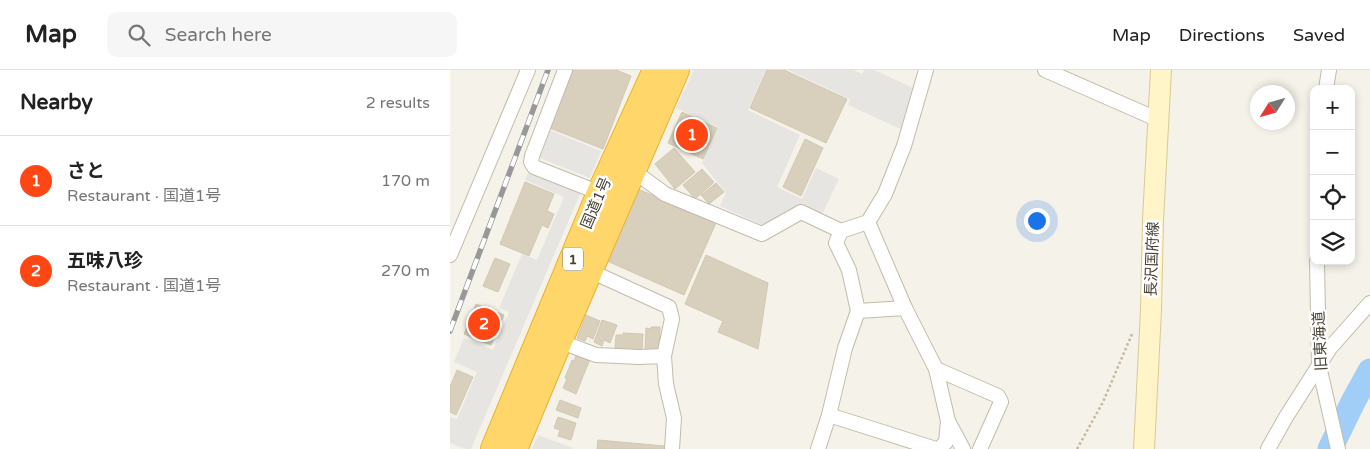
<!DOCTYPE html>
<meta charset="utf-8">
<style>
:root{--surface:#fff;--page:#f6f6f6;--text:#222;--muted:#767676;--line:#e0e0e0;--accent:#ff4716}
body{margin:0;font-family:"Varela Round","Noto Sans JP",sans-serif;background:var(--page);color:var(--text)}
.controls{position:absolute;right:15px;top:15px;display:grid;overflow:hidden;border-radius:10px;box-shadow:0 2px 8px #0003}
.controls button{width:45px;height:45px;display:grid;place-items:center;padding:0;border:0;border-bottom:1px solid var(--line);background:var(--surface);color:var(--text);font:25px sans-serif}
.compass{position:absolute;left:800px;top:15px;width:45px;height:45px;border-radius:50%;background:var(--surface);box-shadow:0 2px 8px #0003;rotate:233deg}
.you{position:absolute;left:586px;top:150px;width:18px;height:18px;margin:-12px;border:4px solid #fff;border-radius:50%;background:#1a73e8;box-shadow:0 0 0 8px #1a73e833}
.badge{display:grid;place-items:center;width:32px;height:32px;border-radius:50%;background:var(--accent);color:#fff;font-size:16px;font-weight:700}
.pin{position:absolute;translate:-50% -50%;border:2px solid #fff;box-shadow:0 1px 5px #0006}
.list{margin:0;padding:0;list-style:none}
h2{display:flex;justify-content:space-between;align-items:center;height:65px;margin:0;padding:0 20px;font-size:21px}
h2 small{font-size:16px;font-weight:400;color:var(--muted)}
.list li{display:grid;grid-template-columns:32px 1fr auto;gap:15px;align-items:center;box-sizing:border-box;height:90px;padding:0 20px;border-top:1px solid var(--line)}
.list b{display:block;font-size:19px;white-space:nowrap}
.list p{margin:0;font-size:16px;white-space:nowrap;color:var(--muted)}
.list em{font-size:16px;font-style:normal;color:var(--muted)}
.icon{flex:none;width:28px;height:28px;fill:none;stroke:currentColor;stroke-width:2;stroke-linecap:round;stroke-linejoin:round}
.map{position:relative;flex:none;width:920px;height:379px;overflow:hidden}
header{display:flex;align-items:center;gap:30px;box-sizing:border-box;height:70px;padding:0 25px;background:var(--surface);border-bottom:1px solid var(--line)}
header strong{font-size:24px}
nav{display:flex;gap:28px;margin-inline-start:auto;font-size:18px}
.search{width:350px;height:45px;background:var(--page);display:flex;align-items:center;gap:12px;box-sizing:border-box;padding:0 18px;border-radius:10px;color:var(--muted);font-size:19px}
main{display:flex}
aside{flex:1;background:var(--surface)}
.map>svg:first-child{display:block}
</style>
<header>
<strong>Map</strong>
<div class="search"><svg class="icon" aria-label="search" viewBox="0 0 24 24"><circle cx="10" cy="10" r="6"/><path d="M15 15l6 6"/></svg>Search here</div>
<nav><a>Map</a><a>Directions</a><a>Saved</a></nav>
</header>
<main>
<aside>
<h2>Nearby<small>2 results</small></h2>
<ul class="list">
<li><span class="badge">1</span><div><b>さと</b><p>Restaurant · 国道1号</p></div><em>170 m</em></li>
<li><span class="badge">2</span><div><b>五味八珍</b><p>Restaurant · 国道1号</p></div><em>270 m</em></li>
</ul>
</aside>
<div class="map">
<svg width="920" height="379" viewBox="0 0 920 379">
<rect width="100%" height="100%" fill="#f5f2e9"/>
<!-- parking -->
<g fill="#e7e5e1">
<polygon points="244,0 316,0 298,40 350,65 327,117 352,129 366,98 389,109 371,147 349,137 316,157 270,136 276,123 252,93 268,57 226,38"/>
<polygon points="338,0 403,0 412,4 414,0 424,0 466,19 457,62 398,35 400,29"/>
<polygon points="100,60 151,81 140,108 90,88"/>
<polygon points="79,101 130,124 21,379 15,379 0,373 0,347 7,349 27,302 4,292 14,268 43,280 59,242 49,238 72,184 87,190 114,127 75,110"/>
<polygon points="88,365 123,378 122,379 82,379"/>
</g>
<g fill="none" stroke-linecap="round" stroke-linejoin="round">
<!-- river -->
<polyline stroke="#a1cef6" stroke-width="25" points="880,379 904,330 920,301"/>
</g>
<!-- building -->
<g fill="#d8cfbd" stroke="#d3c8b0">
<polygon points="123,0 166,0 181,6 153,79 100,58"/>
<polygon points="317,0 334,0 397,29 376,73 300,38"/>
<polygon points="232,42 267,58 253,89 218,73"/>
<polygon points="355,69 373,78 351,126 333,117"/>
<polygon points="224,78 245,102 225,119 205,94"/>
<polygon points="252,99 264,112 245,129 233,115"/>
<polygon points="75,112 104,124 97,141 104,144 98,158 92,155 79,186 50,174"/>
<polygon points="266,113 274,122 259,134 251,125"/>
<polygon points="188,119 266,153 234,225 157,191"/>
<polygon points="256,185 318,213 308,279 268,262 273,251 235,234"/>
<polygon points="45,188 60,194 48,222 33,216"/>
<polygon points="26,234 54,245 41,275 14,264"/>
<polygon points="136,245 150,251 143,269 137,266 135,271 127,268"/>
<polygon points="152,250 167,255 160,273 154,270 152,276 144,272"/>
<polygon points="201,257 210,257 209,283 195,280 196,258 201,259"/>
<polygon points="173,263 193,264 192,281 165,279 166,265 173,265"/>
<polygon points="127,283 140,289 126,324 113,318 117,309 115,308 122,290 124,291"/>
<polygon points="7,300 23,307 6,345 0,342 0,317"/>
<polygon points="110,330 131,338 128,348 106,340"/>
<polygon points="108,347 126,353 121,370 108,366 110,360 104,358"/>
<polygon points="148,370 214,376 214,379 147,379"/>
</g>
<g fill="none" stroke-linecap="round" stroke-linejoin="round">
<defs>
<g id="street">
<polyline points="115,0 82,86 81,92 84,97 150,123"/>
<polyline points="595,0 709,50"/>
<polyline points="876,19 879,0"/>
<polyline points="181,102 189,105 215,124 312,164 351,142 391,161"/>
<polyline points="418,152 455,238"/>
<polyline points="0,185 78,0"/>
<polyline points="867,191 869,296 888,379"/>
<polyline points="151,206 219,237 222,249 214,286"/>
<polyline points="408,241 455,238 486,299"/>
<polyline points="109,271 146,285 189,287 214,286 216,314 224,348 222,379"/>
<polyline points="379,345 486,379"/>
<polyline points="368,379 379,345 395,278 408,241 399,200 386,173 391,161 418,152 435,124 454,76 476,0"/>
<polyline points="489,379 496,372 498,351"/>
<polyline points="513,379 498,351 486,299 548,326 551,332 530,379"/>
<polyline points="818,379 836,347 880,278 920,233"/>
</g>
<polyline id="secondary" points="694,379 701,240 703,150 711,0"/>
<g id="highway">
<polyline points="44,379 150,123 206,0"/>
<polyline points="64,379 109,271 226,0"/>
</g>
</defs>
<!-- street casing -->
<use href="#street" stroke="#c2bbaa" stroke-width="16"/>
<!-- secondary casing -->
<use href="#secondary" stroke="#d9ca95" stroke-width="22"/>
<!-- highway casing -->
<use href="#highway" stroke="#e9b02f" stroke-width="28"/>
<!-- path -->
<polyline stroke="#c5b89b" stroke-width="2.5" stroke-dasharray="2.5 2.5" stroke-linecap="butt" points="627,379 653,332 682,264"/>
<!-- street -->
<use href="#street" stroke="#fff" stroke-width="14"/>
<!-- secondary -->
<use href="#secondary" stroke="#fff5c9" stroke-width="20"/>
<!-- highway -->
<use href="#highway" stroke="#ffd66a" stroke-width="26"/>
<defs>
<polyline id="rail" points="0,261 98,0"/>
</defs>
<!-- rail casing -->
<use href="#rail" stroke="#989898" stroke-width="5.5"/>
<!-- rail -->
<use href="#rail" stroke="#fff" stroke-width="4" stroke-dasharray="11" stroke-linecap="butt"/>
</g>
<g text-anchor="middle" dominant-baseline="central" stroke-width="5" stroke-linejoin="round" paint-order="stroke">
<!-- shield labels -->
<rect fill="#fff" stroke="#807b72" stroke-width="1" x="113" y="177.5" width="20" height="23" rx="4"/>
<g font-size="14" font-weight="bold" fill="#4a4336">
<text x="123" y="189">1</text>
</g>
<!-- street labels -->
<g font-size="15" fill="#4a4336" stroke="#fff">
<text transform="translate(146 133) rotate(-67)">国道1号</text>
<text transform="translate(702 189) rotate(-88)">長沢国府線</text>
<text transform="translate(870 271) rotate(-93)">旧東海道</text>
</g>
</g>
</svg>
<div class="controls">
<button>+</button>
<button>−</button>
<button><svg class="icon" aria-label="locate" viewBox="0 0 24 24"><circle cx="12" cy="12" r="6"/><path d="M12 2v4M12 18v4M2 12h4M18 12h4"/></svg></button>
<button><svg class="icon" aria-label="layers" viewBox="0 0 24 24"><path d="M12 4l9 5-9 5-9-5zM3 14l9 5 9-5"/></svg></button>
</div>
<svg class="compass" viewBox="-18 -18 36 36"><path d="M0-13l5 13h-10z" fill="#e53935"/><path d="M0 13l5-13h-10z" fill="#767676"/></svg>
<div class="you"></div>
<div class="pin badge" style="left:242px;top:65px">1</div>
<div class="pin badge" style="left:34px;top:254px">2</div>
</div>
</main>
